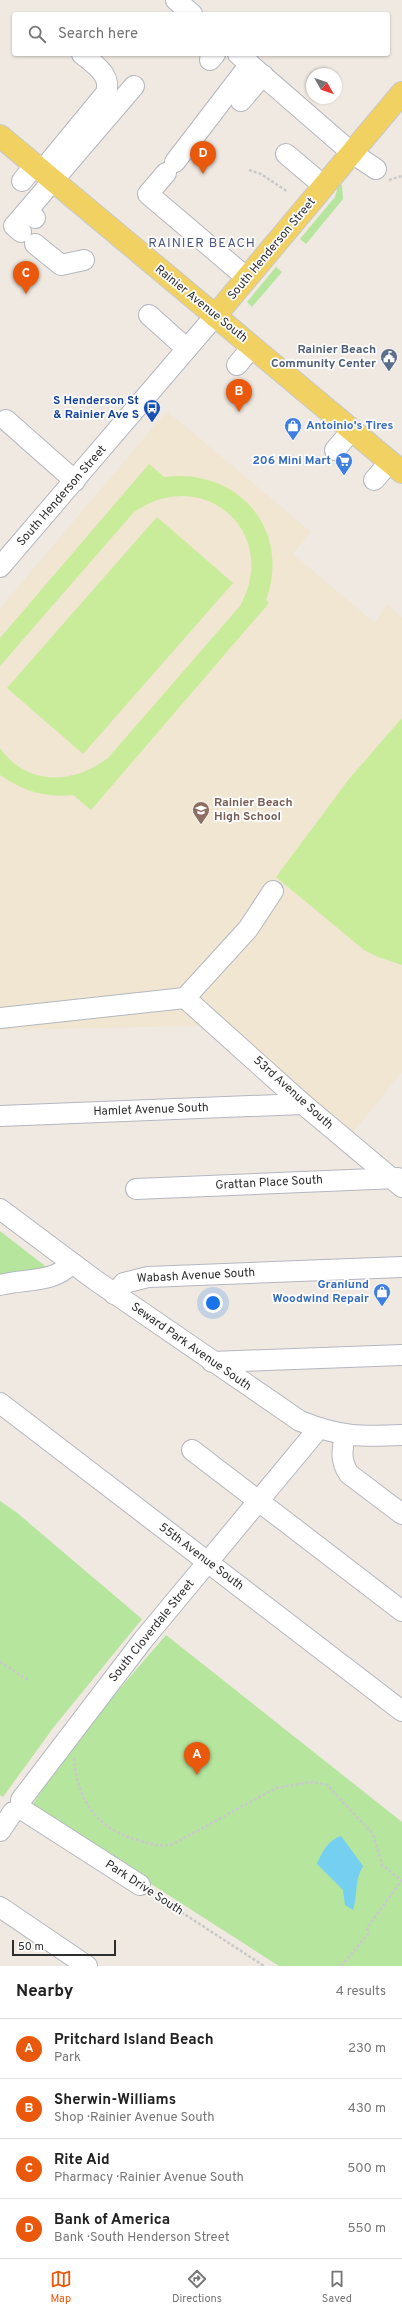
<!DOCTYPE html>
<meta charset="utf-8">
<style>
:root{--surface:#fff;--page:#f6f6f6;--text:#222;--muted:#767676;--line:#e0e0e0;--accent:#ea580c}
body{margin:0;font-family:Overpass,sans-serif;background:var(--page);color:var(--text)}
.compass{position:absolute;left:306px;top:68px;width:36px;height:36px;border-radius:50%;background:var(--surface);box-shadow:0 1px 3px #0004;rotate:130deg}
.scale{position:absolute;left:12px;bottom:10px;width:104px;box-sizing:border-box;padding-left:4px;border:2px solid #2e2e2e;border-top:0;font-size:11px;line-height:14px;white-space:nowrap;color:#2e2e2e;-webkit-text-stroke:3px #fff;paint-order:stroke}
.you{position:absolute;left:213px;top:1303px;width:14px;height:14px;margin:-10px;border:3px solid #fff;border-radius:50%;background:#1a73e8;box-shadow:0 0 0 6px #1a73e833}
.badge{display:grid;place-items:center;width:26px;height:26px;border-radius:50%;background:var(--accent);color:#fff;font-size:13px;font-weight:700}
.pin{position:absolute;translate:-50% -33px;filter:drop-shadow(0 1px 2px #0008)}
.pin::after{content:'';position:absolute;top:21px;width:14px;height:12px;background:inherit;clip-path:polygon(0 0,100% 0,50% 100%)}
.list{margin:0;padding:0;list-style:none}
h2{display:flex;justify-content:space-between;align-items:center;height:52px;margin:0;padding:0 16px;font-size:17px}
h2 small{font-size:13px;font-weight:400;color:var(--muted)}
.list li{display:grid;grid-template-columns:26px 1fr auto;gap:12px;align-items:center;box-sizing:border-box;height:60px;padding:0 16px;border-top:1px solid var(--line)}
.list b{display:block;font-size:15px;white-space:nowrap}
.list p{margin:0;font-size:13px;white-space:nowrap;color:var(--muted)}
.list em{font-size:13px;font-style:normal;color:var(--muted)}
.icon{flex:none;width:22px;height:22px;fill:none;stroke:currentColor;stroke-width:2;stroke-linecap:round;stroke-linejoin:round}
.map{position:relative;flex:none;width:402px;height:1966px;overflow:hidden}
.search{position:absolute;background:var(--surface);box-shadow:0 1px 3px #0004;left:12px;right:12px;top:12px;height:44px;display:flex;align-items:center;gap:10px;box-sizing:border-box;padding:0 14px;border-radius:4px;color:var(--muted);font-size:15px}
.sheet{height:292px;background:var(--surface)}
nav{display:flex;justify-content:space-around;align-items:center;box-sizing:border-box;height:56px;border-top:1px solid var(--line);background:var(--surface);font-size:11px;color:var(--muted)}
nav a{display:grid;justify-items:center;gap:2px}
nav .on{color:var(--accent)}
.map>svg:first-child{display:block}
</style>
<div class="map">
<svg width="402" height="1966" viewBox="0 0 402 1966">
<rect width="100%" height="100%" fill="#efe9e1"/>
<!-- education -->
<polygon fill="#f0e6d1" points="167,411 311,532 293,554 375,623 387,604 402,617 402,1072 352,1134 220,1027 197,1026 0,1030 0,608"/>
<!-- green -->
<g fill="#b6e59e">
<polygon points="339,182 342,185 343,199 306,244 300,239 335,197"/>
<polygon points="276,267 282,272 252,307 247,302"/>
<polygon points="0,1231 49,1269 0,1276"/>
<polygon points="0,1501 16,1512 142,1619 53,1728 3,1797 0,1795"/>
<polygon points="166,1635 402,1822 402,1966 279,1966 31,1807 73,1743"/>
</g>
<!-- pitch -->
<g fill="#c9ec9a">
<path d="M149,464L164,477C237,467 292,529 266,600L269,603L91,810L73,795C45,798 23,791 0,775V748C27,787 74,784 108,758L240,606C281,532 203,464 134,512L0,666V638Z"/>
<polygon points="157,517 233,583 83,754 7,688"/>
<polygon points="402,718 402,965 378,957 364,950 276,877 349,779"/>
</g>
<!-- water -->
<path fill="#75cff0" d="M341,1836L363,1866C354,1881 358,1895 353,1910L345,1905L343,1890L317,1864C322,1852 328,1840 341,1836Z"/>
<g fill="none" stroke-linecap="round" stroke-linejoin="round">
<defs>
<g id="minor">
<polyline points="176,0 192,14"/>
<polyline points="238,54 352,153 376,169"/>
<polyline points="210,60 215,54"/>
<polyline points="241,101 263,75"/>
<polyline points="286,154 324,186"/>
<polyline points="175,162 250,64"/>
<path d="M41,172L106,93C112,75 95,65 82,54"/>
<polyline points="166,173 148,194 247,278"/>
<polyline points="22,181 34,166"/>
<polyline points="35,218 27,211 134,86"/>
<polyline points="21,232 14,226 27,211"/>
<polyline points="35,244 61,265 84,260"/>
<polyline points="149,315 187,349"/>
<polyline points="237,365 252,347"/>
<polyline points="6,420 75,481"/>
<polyline points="335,450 352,430"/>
<polyline points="374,480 390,462"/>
<polyline points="0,567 215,316"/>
<polyline points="185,998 303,1104 402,1187"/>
<polyline points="0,1018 185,998 248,929 273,891"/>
<polyline points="0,1116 303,1104"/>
<polyline points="136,1189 398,1178"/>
<path d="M0,1209L95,1280L300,1421C340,1437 360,1437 402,1435"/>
<path d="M0,1285C26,1278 53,1284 72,1263"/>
<polyline points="114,1294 124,1283 148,1277 402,1267"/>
<polyline points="212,1362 402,1355"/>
<polyline points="0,1403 402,1711"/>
<path d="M345,1435C342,1450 340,1461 349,1474L402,1514"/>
<polyline points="192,1450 402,1611"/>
<polyline points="21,1800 143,1640 319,1428"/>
<polyline points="23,1810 140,1885"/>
<polyline points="0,1831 13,1812"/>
<polyline points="0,1907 87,1966"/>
</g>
<g id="major">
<polyline points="0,136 402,472"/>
<polyline points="215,316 402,93"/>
</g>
</defs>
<!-- minor casing -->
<use href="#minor" stroke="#b4b7c1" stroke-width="22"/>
<!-- major casing -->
<use href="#major" stroke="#c9c9c9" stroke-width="24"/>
<!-- path -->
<g stroke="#c9c9c9" stroke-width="2.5" stroke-dasharray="3 2" stroke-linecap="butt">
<polyline points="249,170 261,174 288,192"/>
<polyline points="389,180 402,176"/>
<polyline points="0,1662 28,1680"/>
<path d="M74,1758C77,1800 96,1828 137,1840C151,1844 159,1847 173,1844L276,1788L312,1782L327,1785L373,1834L382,1865L402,1881"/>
<polyline points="152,1893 264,1966"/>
<polyline points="341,1966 368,1934 367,1928 401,1881"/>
</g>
<!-- minor -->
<use href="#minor" stroke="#fff" stroke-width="20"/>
<!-- major -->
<use href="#major" stroke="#f2d163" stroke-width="22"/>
</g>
<!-- icons -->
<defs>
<symbol id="civic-pin" viewBox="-11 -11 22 30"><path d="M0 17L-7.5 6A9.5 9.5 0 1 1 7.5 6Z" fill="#5c6f8a" stroke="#fff"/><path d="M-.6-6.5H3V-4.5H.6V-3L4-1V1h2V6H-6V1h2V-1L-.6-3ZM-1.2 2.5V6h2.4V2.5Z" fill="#fff"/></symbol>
<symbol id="bus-pin" viewBox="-11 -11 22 30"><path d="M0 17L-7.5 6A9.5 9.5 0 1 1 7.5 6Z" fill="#1a4fb4" stroke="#fff"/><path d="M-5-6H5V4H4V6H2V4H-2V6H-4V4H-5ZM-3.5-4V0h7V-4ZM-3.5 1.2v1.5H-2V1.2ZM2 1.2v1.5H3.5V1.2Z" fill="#fff"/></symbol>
<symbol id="shop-pin" viewBox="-11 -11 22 30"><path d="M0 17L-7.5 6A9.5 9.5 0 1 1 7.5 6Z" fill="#3f7fe0" stroke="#fff"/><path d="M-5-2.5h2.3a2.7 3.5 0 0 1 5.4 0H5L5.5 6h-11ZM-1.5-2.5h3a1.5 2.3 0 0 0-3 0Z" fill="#fff"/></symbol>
<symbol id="supermarket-pin" viewBox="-11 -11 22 30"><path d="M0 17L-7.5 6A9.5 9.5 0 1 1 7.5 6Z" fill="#3f7fe0" stroke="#fff"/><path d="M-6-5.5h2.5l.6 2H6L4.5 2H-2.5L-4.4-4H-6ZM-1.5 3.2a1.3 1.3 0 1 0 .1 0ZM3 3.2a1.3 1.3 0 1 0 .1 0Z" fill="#fff"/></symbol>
<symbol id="school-pin" viewBox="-11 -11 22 30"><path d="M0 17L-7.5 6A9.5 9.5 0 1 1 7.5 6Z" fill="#8d6e63" stroke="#fff"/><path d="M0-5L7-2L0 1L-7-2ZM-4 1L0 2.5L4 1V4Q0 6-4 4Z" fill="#fff"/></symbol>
</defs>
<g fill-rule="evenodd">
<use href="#civic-pin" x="379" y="347" width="20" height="27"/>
<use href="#bus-pin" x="142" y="398" width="20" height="27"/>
<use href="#shop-pin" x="283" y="416" width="20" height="27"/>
<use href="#supermarket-pin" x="334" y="451" width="20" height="27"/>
<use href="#school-pin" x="191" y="800" width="20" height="27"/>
<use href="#shop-pin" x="372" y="1282" width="20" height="27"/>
</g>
<g text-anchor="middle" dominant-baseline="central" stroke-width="3.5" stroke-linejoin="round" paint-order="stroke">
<!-- street labels -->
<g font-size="12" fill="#2e2e2e" stroke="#fff">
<text transform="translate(272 249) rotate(-50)">South Henderson Street</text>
<text transform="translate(201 304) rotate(39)">Rainier Avenue South</text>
<text transform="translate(62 496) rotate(-49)">South Henderson Street</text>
<text transform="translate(293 1093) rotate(42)">53rd Avenue South</text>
<text transform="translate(151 1110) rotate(-2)">Hamlet Avenue South</text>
<text transform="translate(269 1183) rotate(-3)">Grattan Place South</text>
<text transform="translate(196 1276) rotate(-3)">Wabash Avenue South</text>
<text transform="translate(191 1347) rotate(35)">Seward Park Avenue South</text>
<text transform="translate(201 1557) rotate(37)">55th Avenue South</text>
<text transform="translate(152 1631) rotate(-51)">South Cloverdale Street</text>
<text transform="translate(144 1888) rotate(33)">Park Drive South</text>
</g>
<!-- service labels -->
<g font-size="12" font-weight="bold" fill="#4e5e75" stroke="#fff" text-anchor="end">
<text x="376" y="350">Rainier Beach<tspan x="376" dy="14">Community Center</tspan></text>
</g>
<!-- transit labels -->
<g font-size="12" font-weight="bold" fill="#164399" stroke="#fff" text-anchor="end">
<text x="139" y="401">S Henderson St<tspan x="139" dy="14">&amp; Rainier Ave S</tspan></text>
</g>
<!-- shop labels -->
<g font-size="12" font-weight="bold" fill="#366cbe" stroke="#fff" text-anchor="end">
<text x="306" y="426" text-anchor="start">Antoinio's Tires</text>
<text x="331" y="461">206 Mini Mart</text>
<text x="369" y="1285">Granlund<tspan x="369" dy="14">Woodwind Repair</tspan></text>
</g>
<!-- education labels -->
<g font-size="12" font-weight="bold" fill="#785e54" stroke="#fff" text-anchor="start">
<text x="214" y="803">Rainier Beach<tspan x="214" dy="14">High School</tspan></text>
</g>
<!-- neighbourhood labels -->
<g font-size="13" letter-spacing="1" fill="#4d5680" stroke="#fff">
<text x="202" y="244">RAINIER BEACH</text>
</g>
</g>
</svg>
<svg class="compass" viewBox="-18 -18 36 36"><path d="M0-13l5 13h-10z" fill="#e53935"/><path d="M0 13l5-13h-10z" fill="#767676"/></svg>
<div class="scale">50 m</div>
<div class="you"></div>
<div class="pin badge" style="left:197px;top:1775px">A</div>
<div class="pin badge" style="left:239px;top:412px">B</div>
<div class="pin badge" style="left:26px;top:294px">C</div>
<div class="pin badge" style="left:203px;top:174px">D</div>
<div class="search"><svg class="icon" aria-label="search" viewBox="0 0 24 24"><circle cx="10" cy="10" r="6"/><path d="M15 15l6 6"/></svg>Search here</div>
</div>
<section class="sheet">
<h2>Nearby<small>4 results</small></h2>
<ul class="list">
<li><span class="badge">A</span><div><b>Pritchard Island Beach</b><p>Park</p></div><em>230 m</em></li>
<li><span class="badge">B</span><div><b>Sherwin-Williams</b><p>Shop · Rainier Avenue South</p></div><em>430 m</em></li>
<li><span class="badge">C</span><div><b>Rite Aid</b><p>Pharmacy · Rainier Avenue South</p></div><em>500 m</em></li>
<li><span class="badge">D</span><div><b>Bank of America</b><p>Bank · South Henderson Street</p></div><em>550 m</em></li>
</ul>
</section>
<nav>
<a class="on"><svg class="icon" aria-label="map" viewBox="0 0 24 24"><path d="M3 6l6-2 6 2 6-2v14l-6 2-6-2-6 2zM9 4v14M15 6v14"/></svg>Map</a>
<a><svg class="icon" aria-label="directions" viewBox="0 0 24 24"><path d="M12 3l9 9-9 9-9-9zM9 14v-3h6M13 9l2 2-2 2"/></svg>Directions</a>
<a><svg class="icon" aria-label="saved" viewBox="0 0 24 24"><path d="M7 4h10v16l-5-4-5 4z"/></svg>Saved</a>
</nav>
